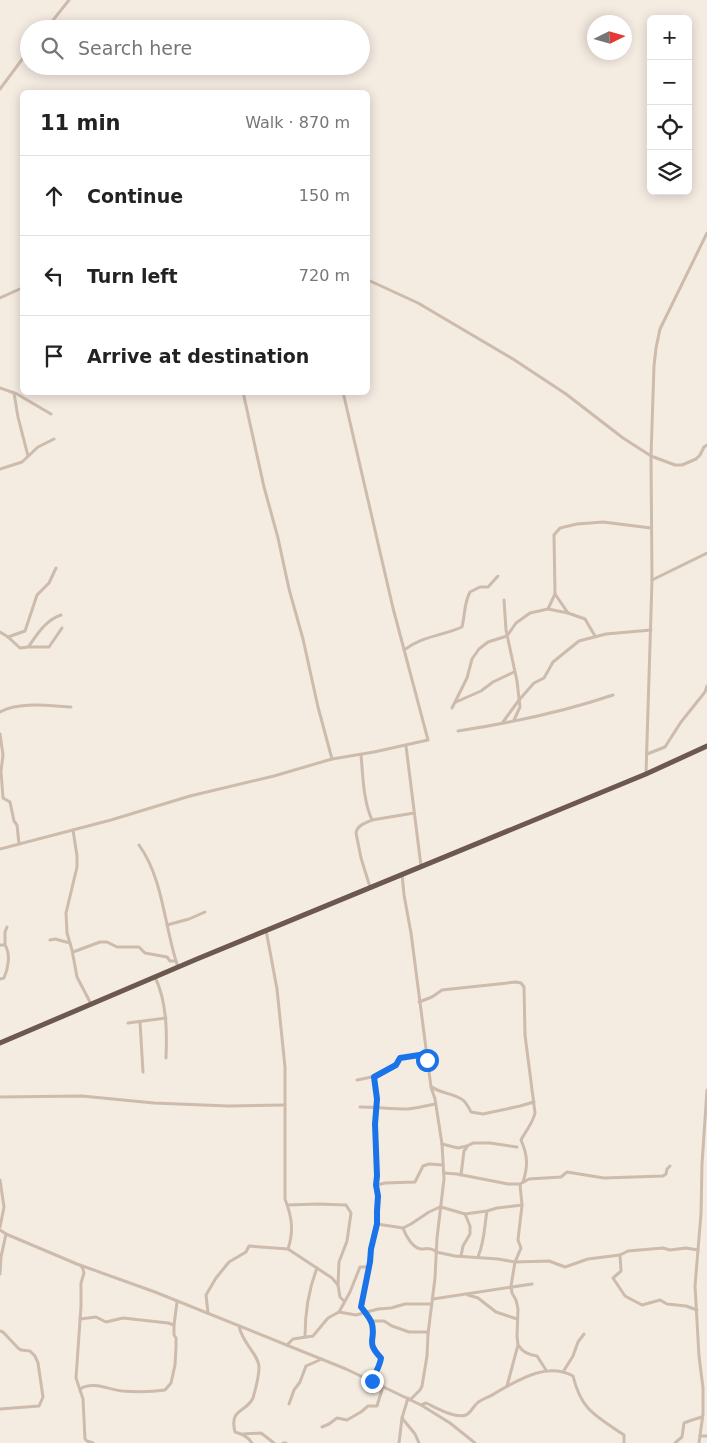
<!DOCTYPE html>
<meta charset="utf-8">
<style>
:root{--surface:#fff;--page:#f2f2f2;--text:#222;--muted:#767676;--line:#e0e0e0}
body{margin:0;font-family:"DejaVu Sans",sans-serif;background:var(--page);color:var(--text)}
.controls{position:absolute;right:15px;top:15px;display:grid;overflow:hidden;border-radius:8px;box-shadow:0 2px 12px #0003}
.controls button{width:45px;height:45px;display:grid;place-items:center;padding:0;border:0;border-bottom:1px solid var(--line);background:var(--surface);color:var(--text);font:25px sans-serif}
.compass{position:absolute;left:587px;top:15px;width:45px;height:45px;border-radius:50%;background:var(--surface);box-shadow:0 2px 12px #0003;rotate:85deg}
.stop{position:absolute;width:15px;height:15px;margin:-11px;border:4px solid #1a73e8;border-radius:50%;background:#fff}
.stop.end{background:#1a73e8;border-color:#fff;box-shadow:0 1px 5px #0008}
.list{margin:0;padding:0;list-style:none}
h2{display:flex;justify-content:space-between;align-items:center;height:65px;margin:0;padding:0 20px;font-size:21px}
h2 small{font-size:16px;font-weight:400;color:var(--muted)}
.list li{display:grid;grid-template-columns:32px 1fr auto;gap:15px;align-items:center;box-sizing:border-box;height:80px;padding:0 20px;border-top:1px solid var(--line)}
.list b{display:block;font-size:19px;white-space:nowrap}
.list em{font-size:16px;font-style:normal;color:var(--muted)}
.icon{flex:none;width:28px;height:28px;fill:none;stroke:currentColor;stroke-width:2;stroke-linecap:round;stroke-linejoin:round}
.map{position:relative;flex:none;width:707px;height:1443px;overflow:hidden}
.search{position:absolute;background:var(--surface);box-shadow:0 2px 12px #0003;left:20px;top:20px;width:350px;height:55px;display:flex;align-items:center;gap:12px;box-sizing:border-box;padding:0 18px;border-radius:28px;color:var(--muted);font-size:19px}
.panel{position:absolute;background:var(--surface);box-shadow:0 2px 12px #0003;left:20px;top:90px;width:350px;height:305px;border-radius:8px}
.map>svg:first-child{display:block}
</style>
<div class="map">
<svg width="707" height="1443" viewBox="0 0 707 1443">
<rect width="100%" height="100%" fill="#f4ebe1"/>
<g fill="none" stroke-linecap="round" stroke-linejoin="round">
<!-- minor -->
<g stroke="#cdbbac" stroke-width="3">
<polyline points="46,29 69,0"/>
<polyline points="0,89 29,50"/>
<polyline points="368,280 418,303 513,359 566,394 623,438 651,456 675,465 682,465 696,459 700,455 704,447 707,445"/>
<polyline points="0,298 22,288"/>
<polyline points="0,388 17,394 51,414"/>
<polyline points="243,392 264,487 278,538 289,589 303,639 318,707 332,759"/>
<polyline points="14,393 18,417 28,456"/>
<polyline points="0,469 22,462 38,447 54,439"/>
<polyline points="652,580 707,553"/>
<polyline points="504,600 506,630 517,681 520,707 514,720"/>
<polyline points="548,609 568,613 585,619 595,636"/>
<polyline points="568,613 555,594 554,535 560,528 577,524 603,522 651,528"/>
<polyline points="0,632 8,637 25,631 37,595 49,583 56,568"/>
<polyline points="8,637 20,648 28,647 49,647 62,628"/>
<path d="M29,646C38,633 46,620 61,615"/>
<path d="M404,650C422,636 442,636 462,627C465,615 464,603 470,592L480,587H488L498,576"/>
<polyline points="456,702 481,691 493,682 514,672"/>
<polyline points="452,708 467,678 472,659 479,649 488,642 507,636 516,623 530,613 548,609 555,594"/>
<path d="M0,712C19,701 51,706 71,707"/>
<polyline points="503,722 519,700 534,683 544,678 553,662 579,641 606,634 651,630"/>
<path d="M458,731C510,723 563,712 613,695"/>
<polyline points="0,734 3,755 1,771 3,798 10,802 14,821 17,825 19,844"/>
<polyline points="406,746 421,866"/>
<polyline points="647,754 665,747 681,722 705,692 707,686"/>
<path d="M361,755C363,776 363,800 372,820C366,823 357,825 356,833L361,858L370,887"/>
<polyline points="646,774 652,580 651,456 654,366 656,348 660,329 707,233"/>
<polyline points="372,820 414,813"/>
<polyline points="73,830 77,856 77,867 66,913 67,933 72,950 77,977 91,1004"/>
<path d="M139,845C164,880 164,927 178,967"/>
<polyline points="0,849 111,820 190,796 274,776 332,759 374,752 428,740 393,608 343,392"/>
<polyline points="402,874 404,895 411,933 431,1087 435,1099 442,1144 444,1179 437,1238 435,1278 428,1334 427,1356 422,1386 420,1390 410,1400"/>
<polyline points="167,925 189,919 205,912"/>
<polyline points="50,940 55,939 70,943"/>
<polyline points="0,945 5,945 5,932 7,927"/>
<polyline points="73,952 100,942 107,942 117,947 139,947 145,953 167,957 170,961 176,961"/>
<path d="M155,977C167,1002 167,1032 166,1058"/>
<path d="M0,979L4,978C8,969 11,954 5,945"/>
<path d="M419,1002L432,997L442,990L516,982L521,983L524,987L525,1035L535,1113C532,1125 526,1130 521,1140C528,1156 528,1166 523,1182"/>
<polyline points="140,1022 143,1072"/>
<polyline points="128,1023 166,1018"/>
<path d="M357,1080C374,1077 391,1073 400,1058L426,1054"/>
<path d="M432,1087C441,1094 455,1093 464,1101C466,1103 469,1108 471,1112L483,1114L520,1106L534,1102"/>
<polyline points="0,1097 82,1096 154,1103 228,1106 285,1105"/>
<path d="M360,1107C376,1107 391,1109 408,1109C417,1108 426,1106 435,1104"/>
<polyline points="442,1144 458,1148 467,1146 473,1143 490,1143 517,1147"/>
<polyline points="444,1173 457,1174 508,1184 520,1184 529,1179 561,1177 567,1172 604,1178 663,1176 666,1174 667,1169 670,1166"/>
<polyline points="461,1175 464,1151 467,1147"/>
<polyline points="0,1180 4,1207 0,1227"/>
<polyline points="377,1185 385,1183 415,1182 423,1166 429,1164 443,1165"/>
<polyline points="288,1205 318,1204 346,1205 351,1213 347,1241 339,1262 338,1285"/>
<polyline points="441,1207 465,1214 487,1211 497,1208 522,1205"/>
<polyline points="377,1224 403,1228 411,1224 429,1212 440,1207"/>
<path d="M403,1228C405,1234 412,1248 421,1249C428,1249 428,1247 436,1251"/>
<polyline points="0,1230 6,1234 77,1264 155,1292 346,1369 421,1405 450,1423 475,1443"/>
<polyline points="288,1249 332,1278 338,1285 340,1297 344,1301"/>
<polyline points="436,1252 455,1256 498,1259 515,1262 549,1261 565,1267 588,1259 620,1255 628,1251 663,1248 670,1250 686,1248 698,1250"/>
<polyline points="620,1255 621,1271 613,1278 625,1296 642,1305 660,1300 667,1304 686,1306 697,1310"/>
<polyline points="461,1256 463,1246 470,1234 470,1226 465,1214"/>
<path d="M478,1257C485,1240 484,1228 487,1211"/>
<polyline points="81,1266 83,1269 84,1273 81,1283 81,1306 76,1378 83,1399 85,1439 87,1441 93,1443"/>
<polyline points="0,1274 1,1257 6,1234"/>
<polyline points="468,1295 478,1298 496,1312 517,1319"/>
<polyline points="433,1299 532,1284"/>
<polyline points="339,1312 350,1292 360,1267 369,1267"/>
<path d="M208,1313L206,1295L216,1278L229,1262L246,1252L249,1246L288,1249C294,1231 292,1217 285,1199V1067L277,989L266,930"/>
<polyline points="80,1319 96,1317 106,1322 123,1318 168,1323 174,1325"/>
<polyline points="371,1321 384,1321 392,1326 409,1332 428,1332"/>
<path d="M239,1326C242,1343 259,1355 259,1367C259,1374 255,1391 253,1398C246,1413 229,1408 235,1432C242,1434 247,1436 252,1443"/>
<polyline points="0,1331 3,1332 18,1348 21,1350 30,1351 35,1356 38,1363 43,1397 39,1406 0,1409"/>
<path d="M305,1337C305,1312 308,1291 317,1268"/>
<polyline points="287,1345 293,1339 313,1336 328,1318 339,1312 356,1315 378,1309 391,1308 405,1304 432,1304"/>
<path d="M519,1346C523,1353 530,1355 537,1356L546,1370"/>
<polyline points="563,1372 573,1356 578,1342 584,1334"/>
<path d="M372,1381C375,1373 380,1366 381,1358C365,1341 376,1341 372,1324C370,1318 365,1312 361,1307L370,1262L371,1249L377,1224L378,1196L376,1185L377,1176L375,1123L377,1099L374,1077"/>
<polyline points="507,1386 518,1345 517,1336 518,1309 516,1300 512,1293 511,1286 515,1262 521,1248 518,1240 522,1205 520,1184"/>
<path d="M80,1389C93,1381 107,1389 122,1391C136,1392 151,1392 165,1390L171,1383L175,1365L176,1347V1338L174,1335V1325L177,1302"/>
<polyline points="289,1404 294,1390 300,1382 306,1366 322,1359"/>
<path d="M421,1405L426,1403C435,1407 455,1419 466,1415C472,1412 474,1404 480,1401C485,1398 492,1396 497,1392C520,1379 547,1362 573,1376C581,1409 594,1415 621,1433L624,1435V1443"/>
<polyline points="402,1418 415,1434 419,1443"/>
<polyline points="322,1427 329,1424 337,1418 347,1420 361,1412 368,1406 377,1406 383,1386"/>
<polyline points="243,1434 261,1433 274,1443"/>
<polyline points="700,1436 707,1436"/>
<polyline points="283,1443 286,1443"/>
<polyline points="399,1443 402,1418 408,1398"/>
<polyline points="675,1443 682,1437 684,1423 692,1420 702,1417"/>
<polyline points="699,1443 703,1414 703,1388 699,1356 695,1286 701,1214 702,1164 707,1090"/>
</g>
<!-- trunk -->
<polyline stroke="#6c584f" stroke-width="5" points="0,1043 197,959 646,774 707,746"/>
</g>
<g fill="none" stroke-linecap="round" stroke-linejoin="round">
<!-- route -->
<path stroke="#1a73e8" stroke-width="6" d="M372,1381C375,1373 380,1366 381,1358C365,1341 376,1341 372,1324C370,1318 365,1312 361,1307L370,1262L371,1249L377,1224V1211L378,1196L376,1185L377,1176L375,1124L377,1099L374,1077L396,1065L400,1058L426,1054L427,1060"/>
</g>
</svg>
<div class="controls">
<button>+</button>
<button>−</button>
<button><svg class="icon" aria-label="locate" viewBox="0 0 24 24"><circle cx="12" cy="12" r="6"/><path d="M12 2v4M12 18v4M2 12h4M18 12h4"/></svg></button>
<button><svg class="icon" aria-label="layers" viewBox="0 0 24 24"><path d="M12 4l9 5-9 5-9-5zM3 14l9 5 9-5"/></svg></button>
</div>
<svg class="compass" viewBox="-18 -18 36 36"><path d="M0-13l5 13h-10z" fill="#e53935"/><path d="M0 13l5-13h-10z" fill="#767676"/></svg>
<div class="stop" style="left:427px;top:1060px"></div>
<div class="stop end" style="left:372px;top:1381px"></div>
<div class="search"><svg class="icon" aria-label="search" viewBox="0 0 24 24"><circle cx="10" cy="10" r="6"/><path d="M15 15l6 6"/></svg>Search here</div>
<section class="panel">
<h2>11 min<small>Walk · 870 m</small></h2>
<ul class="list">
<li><svg class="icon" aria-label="ahead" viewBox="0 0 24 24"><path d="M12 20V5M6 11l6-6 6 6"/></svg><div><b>Continue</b></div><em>150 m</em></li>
<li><svg class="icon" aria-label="left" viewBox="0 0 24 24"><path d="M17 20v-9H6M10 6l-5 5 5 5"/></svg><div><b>Turn left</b></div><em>720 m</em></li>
<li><svg class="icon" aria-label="arrive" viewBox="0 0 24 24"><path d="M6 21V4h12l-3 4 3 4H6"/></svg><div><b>Arrive at destination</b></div></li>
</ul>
</section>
</div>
